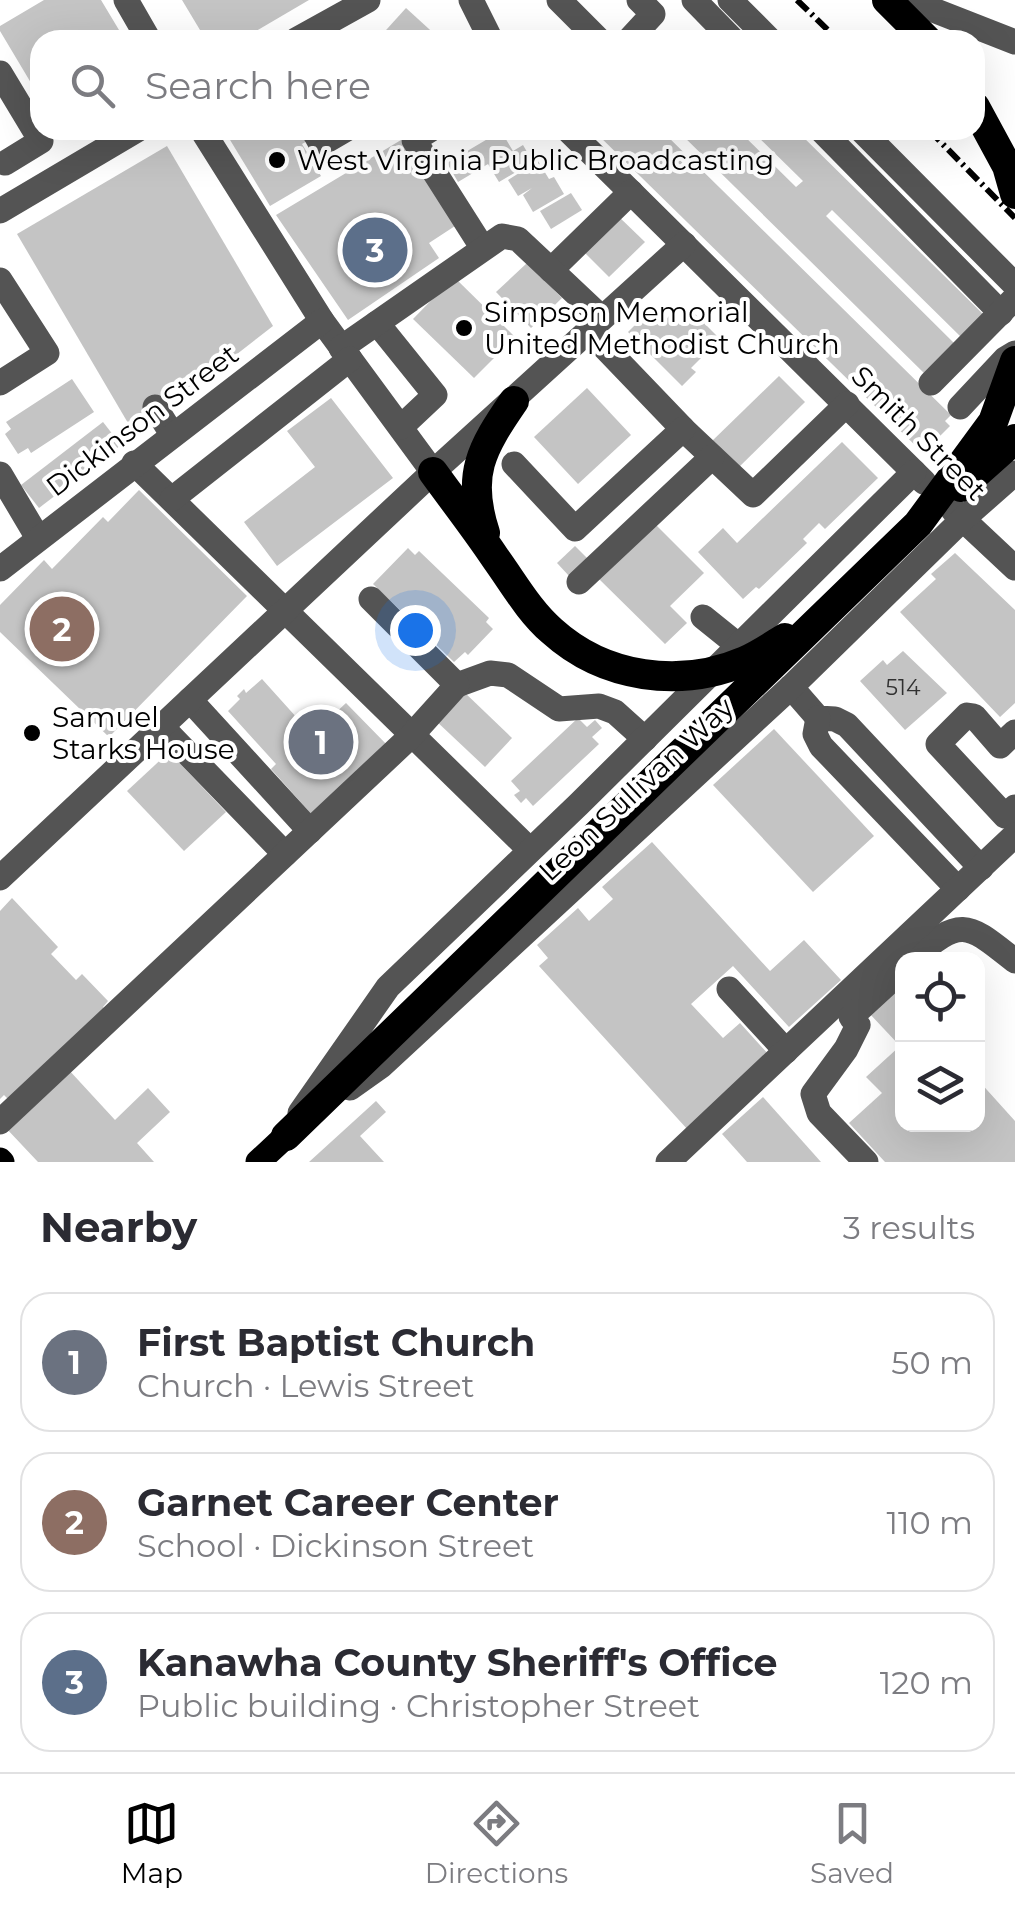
<!DOCTYPE html>
<meta charset="utf-8">
<style>
:root{--surface:#fff;--page:#f7f7f7;--text:#2b2b33;--muted:#7c7c81;--line:#e1e1e2;--accent:#000}
body{margin:0;font-family:Montserrat,sans-serif;background:var(--page);color:var(--text)}
.controls{position:absolute;right:30px;bottom:30px;display:grid;overflow:hidden;border-radius:20px;box-shadow:0 10px 40px #0002}
.controls button{width:90px;height:90px;display:grid;place-items:center;padding:0;border:0;border-bottom:2px solid var(--line);background:var(--surface);color:var(--text);font:50px sans-serif}
.you{position:absolute;left:415px;top:630px;width:35px;height:35px;margin:-25px;border:8px solid #fff;border-radius:50%;background:#1a73e8;box-shadow:0 0 0 15px #1a73e833}
.badge{display:grid;place-items:center;width:65px;height:65px;border-radius:50%;background:var(--accent);color:#fff;font-size:32px;font-weight:700}
.pin{position:absolute;translate:-50% -50%;border:5px solid #fff;box-shadow:0 2px 10px #0006}
.list{margin:0;padding:0;list-style:none}
h2{display:flex;justify-content:space-between;align-items:center;height:130px;margin:0;padding:0 40px;font-size:42px}
h2 small{font-size:32px;font-weight:400;color:var(--muted)}
.list li{display:grid;grid-template-columns:65px 1fr auto;gap:30px;align-items:center;box-sizing:border-box;height:140px;margin:0 20px 20px;padding:0 20px;border:2px solid var(--line);border-radius:30px}
.list b{display:block;font-size:38px;white-space:nowrap}
.list p{margin:0;font-size:32px;white-space:nowrap;color:var(--muted)}
.list em{font-size:32px;font-style:normal;color:var(--muted)}
.icon{flex:none;width:55px;height:55px;fill:none;stroke:currentColor;stroke-width:2;stroke-linecap:round;stroke-linejoin:round}
.map{position:relative;flex:none;width:1015px;height:1162px;overflow:hidden}
.search{position:absolute;background:var(--surface);box-shadow:0 10px 40px #0002;left:30px;right:30px;top:30px;height:110px;display:flex;align-items:center;gap:25px;box-sizing:border-box;padding:0 35px;border-radius:30px;color:var(--muted);font-size:38px}
.sheet{height:610px;background:var(--surface)}
nav{display:flex;justify-content:space-around;align-items:center;box-sizing:border-box;height:140px;border-top:2px solid var(--line);background:var(--surface);font-size:28px;color:var(--muted)}
nav a{display:grid;justify-items:center;gap:5px}
nav .on{color:var(--accent)}
.map>svg:first-child{display:block}
</style>
<div class="map">
<svg width="1015" height="1162" viewBox="0 0 1015 1162">
<rect width="100%" height="100%" fill="#fff"/>
<!-- building -->
<g fill="#c4c4c4">
<polygon points="44,0 101,0 125,40 40,40 40,98 0,31 0,26"/>
<polygon points="182,0 309,0 241,40 206,40"/>
<polygon points="406,8 441,40 377,40"/>
<polygon points="224,130 291,130 293,134 304,130 309,140 302,144 321,176 270,206"/>
<polygon points="593,130 661,130 951,415 945,421 950,426 923,453"/>
<polygon points="677,130 738,130 796,187 803,181 751,130 796,130 984,315 962,338 832,210 826,216 956,345 926,375"/>
<polygon points="501,131 513,151 523,145 533,162 499,182 488,164 458,182 447,163"/>
<polygon points="401,140 455,226 429,243 439,258 348,320 276,215"/>
<polygon points="167,146 273,326 214,372 128,423 17,234"/>
<polygon points="538,161 549,179 554,177 564,194 533,212 523,195 532,188 518,196 508,180"/>
<polygon points="571,193 582,210 551,229 540,211"/>
<polygon points="616,214 645,242 609,277 581,249"/>
<polygon points="527,263 562,298 531,328 496,292"/>
<polygon points="454,277 515,337 474,378 413,319"/>
<polygon points="648,312 661,325 670,315 680,325 693,312 720,339 691,368 696,372 682,386 628,332"/>
<polygon points="779,376 805,402 736,470 710,443"/>
<polygon points="72,379 94,412 31,453 28,448 18,454 5,434 11,429 6,422"/>
<polygon points="587,388 631,435 578,484 534,437"/>
<polygon points="331,398 393,478 277,566 244,522 315,467 287,431"/>
<polygon points="103,422 121,445 39,508 21,485"/>
<polygon points="842,442 878,478 825,529 819,523 803,539 807,543 759,589 756,587 743,599 698,552 723,528 737,543"/>
<polygon points="139,490 247,596 109,737 0,632 0,605 44,560 52,569 103,517 108,522"/>
<polygon points="655,524 704,573 670,606 687,623 665,644 599,579"/>
<polygon points="575,546 588,559 570,577 557,563"/>
<polygon points="408,548 415,555 419,551 489,618 486,622 493,629 468,655 465,652 454,662 373,584"/>
<polygon points="955,553 1015,610 1015,703 1000,717 900,612 936,579 931,574"/>
<polygon points="903,651 947,693 905,730 860,681 883,660 887,665"/>
<polygon points="262,679 307,729 325,712 330,718 346,703 390,748 314,817 271,769 276,764 228,711 240,699 237,696 244,689 246,693"/>
<polygon points="462,690 512,738 485,767 434,719"/>
<polygon points="578,718 587,727 595,720 602,728 592,737 599,744 533,806 526,798 521,803 514,795 520,791 511,781"/>
<polygon points="774,729 874,836 813,892 713,785"/>
<polygon points="169,752 226,812 184,851 127,791"/>
<polygon points="652,842 770,971 804,940 841,980 789,1027 733,966 691,1004 723,1038 740,1023 770,1056 688,1130 539,966 548,958 537,945 578,908 589,921 613,899 602,887"/>
<polygon points="12,898 58,947 51,954 76,980 82,974 108,1001 103,1007 107,1012 11,1102 4,1095 0,1099 0,911"/>
<polygon points="902,983 902,1124 978,1124 978,1080 1015,1121 1015,1162 885,1162 849,1123 882,1093 866,1077 900,1046 869,1013"/>
<polygon points="68,1069 115,1120 148,1088 170,1112 137,1143 154,1162 38,1162 5,1127"/>
<polygon points="763,1097 821,1162 747,1162 722,1134"/>
<polygon points="376,1101 386,1112 360,1136 384,1162 309,1162"/>
</g>
<g fill="none" stroke-linecap="round" stroke-linejoin="round">
<!-- minor -->
<g stroke="#545454" stroke-width="25">
<polyline points="126,0 149,40"/>
<polyline points="471,0 491,40"/>
<polyline points="559,0 599,40"/>
<polyline points="694,0 733,40"/>
<polyline points="730,0 770,40"/>
<polyline points="908,0 1015,42"/>
<polyline points="296,40 368,0"/>
<polyline points="629,40 653,14 639,0"/>
<polyline points="0,73 41,141 5,163"/>
<polyline points="202,130 322,321 433,472"/>
<polyline points="313,130 321,144 345,130"/>
<polyline points="430,130 414,140 482,247"/>
<polyline points="568,130 924,482"/>
<polyline points="821,130 1001,313"/>
<polyline points="861,130 1015,285"/>
<polyline points="0,211 137,130"/>
<polyline points="551,270 631,192"/>
<polyline points="0,280 47,353 0,383"/>
<polyline points="377,323 435,395 401,427"/>
<polyline points="588,330 683,429 753,495 847,404"/>
<polyline points="341,348 502,236 518,239 602,318"/>
<polyline points="931,383 1012,301"/>
<polyline points="155,407 172,434"/>
<polyline points="960,407 1005,359 1015,353"/>
<polyline points="134,463 530,850"/>
<polyline points="514,464 575,529 683,429"/>
<polyline points="0,474 38,538"/>
<polyline points="172,499 350,359"/>
<polyline points="953,510 1015,568"/>
<polyline points="0,569 322,321"/>
<polyline points="579,582 712,457"/>
<polyline points="703,617 739,646"/>
<polyline points="457,685 490,673 508,675 559,709 599,706 615,712 645,739"/>
<polyline points="791,687 818,718 835,719 847,725 981,868"/>
<polyline points="190,700 310,831"/>
<polyline points="818,718 815,734 821,746 958,889"/>
<polyline points="162,727 285,854"/>
<polyline points="1015,732 1000,746 974,716 967,715 938,744 1005,816 1015,807"/>
<polyline points="0,878 433,472 684,244"/>
<path d="M913,959C962,915 968,924 1015,961"/>
<polyline points="729,989 786,1051"/>
<polyline points="350,1088 381,1066 791,687 963,519 1015,473"/>
<polyline points="300,1113 388,987 579,804 914,472"/>
<polyline points="0,1122 411,736 457,685 371,599"/>
<polyline points="668,1162 1015,835"/>
<polyline points="866,1162 819,1113 813,1094 846,1049 858,1025 851,1017 902,970"/>
</g>
<!-- major -->
<g stroke="#000" stroke-width="25">
<polyline points="0,1160 2,1162"/>
<polyline points="258,1162 286,1136"/>
</g>
<!-- highway -->
<g stroke="#000" stroke-width="30">
<polyline points="887,0 927,40"/>
<polyline points="975,107 1007,166 1015,194"/>
<path d="M433,472C454,501 476,529 496,559C514,584 529,611 552,631C604,678 680,689 745,661C759,655 772,646 785,638"/>
<polyline points="961,487 1015,439"/>
<path d="M485,533C466,475 481,449 514,401"/>
<polyline points="286,1136 918,524 993,422 1015,361"/>
</g>
<!-- rail -->
<g stroke="#000" stroke-width="6" stroke-dasharray="15 5 2.5 5" stroke-linecap="butt">
<polyline points="797,0 838,40"/>
<polyline points="929,130 1015,218"/>
</g>
</g>
<!-- markers -->
<g fill="#000" stroke="#fff" stroke-width="4">
<circle cx="277" cy="160" r="10"/>
<circle cx="464" cy="328" r="10"/>
<circle cx="32" cy="733" r="10"/>
</g>
<g text-anchor="middle" dominant-baseline="central" stroke-width="8" stroke-linejoin="round" paint-order="stroke">
<!-- number labels -->
<g font-size="22" fill="#313131">
<text x="903" y="687">514</text>
</g>
<!-- poi labels -->
<g font-size="28" fill="#000" stroke="#fff" text-anchor="start">
<text x="297" y="160">West Virginia Public Broadcasting</text>
<text x="484" y="312">Simpson Memorial<tspan x="484" dy="32">United Methodist Church</tspan></text>
<text x="52" y="717">Samuel<tspan x="52" dy="32">Starks House</tspan></text>
</g>
<!-- street labels -->
<g font-size="28" fill="#000" stroke="#fff">
<text transform="translate(142 420) rotate(-37)">Dickinson Street</text>
<text transform="translate(919 433) rotate(45)">Smith Street</text>
<text transform="translate(636 789) rotate(-43)">Leon Sullivan Way</text>
</g>
</g>
</svg>
<div class="controls">
<button><svg class="icon" aria-label="locate" viewBox="0 0 24 24"><circle cx="12" cy="12" r="6"/><path d="M12 2v4M12 18v4M2 12h4M18 12h4"/></svg></button>
<button><svg class="icon" aria-label="layers" viewBox="0 0 24 24"><path d="M12 4l9 5-9 5-9-5zM3 14l9 5 9-5"/></svg></button>
</div>
<div class="you"></div>
<div class="pin badge" style="left:321px;top:742px;background:#6b7280">1</div>
<div class="pin badge" style="left:62px;top:629px;background:#8d6e63">2</div>
<div class="pin badge" style="left:375px;top:250px;background:#5c6f8a">3</div>
<div class="search"><svg class="icon" aria-label="search" viewBox="0 0 24 24"><circle cx="10" cy="10" r="6"/><path d="M15 15l6 6"/></svg>Search here</div>
</div>
<section class="sheet">
<h2>Nearby<small>3 results</small></h2>
<ul class="list">
<li><span class="badge" style="background:#6b7280">1</span><div><b>First Baptist Church</b><p>Church · Lewis Street</p></div><em>50 m</em></li>
<li><span class="badge" style="background:#8d6e63">2</span><div><b>Garnet Career Center</b><p>School · Dickinson Street</p></div><em>110 m</em></li>
<li><span class="badge" style="background:#5c6f8a">3</span><div><b>Kanawha County Sheriff's Office</b><p>Public building · Christopher Street</p></div><em>120 m</em></li>
</ul>
</section>
<nav>
<a class="on"><svg class="icon" aria-label="map" viewBox="0 0 24 24"><path d="M3 6l6-2 6 2 6-2v14l-6 2-6-2-6 2zM9 4v14M15 6v14"/></svg>Map</a>
<a><svg class="icon" aria-label="directions" viewBox="0 0 24 24"><path d="M12 3l9 9-9 9-9-9zM9 14v-3h6M13 9l2 2-2 2"/></svg>Directions</a>
<a><svg class="icon" aria-label="saved" viewBox="0 0 24 24"><path d="M7 4h10v16l-5-4-5 4z"/></svg>Saved</a>
</nav>
